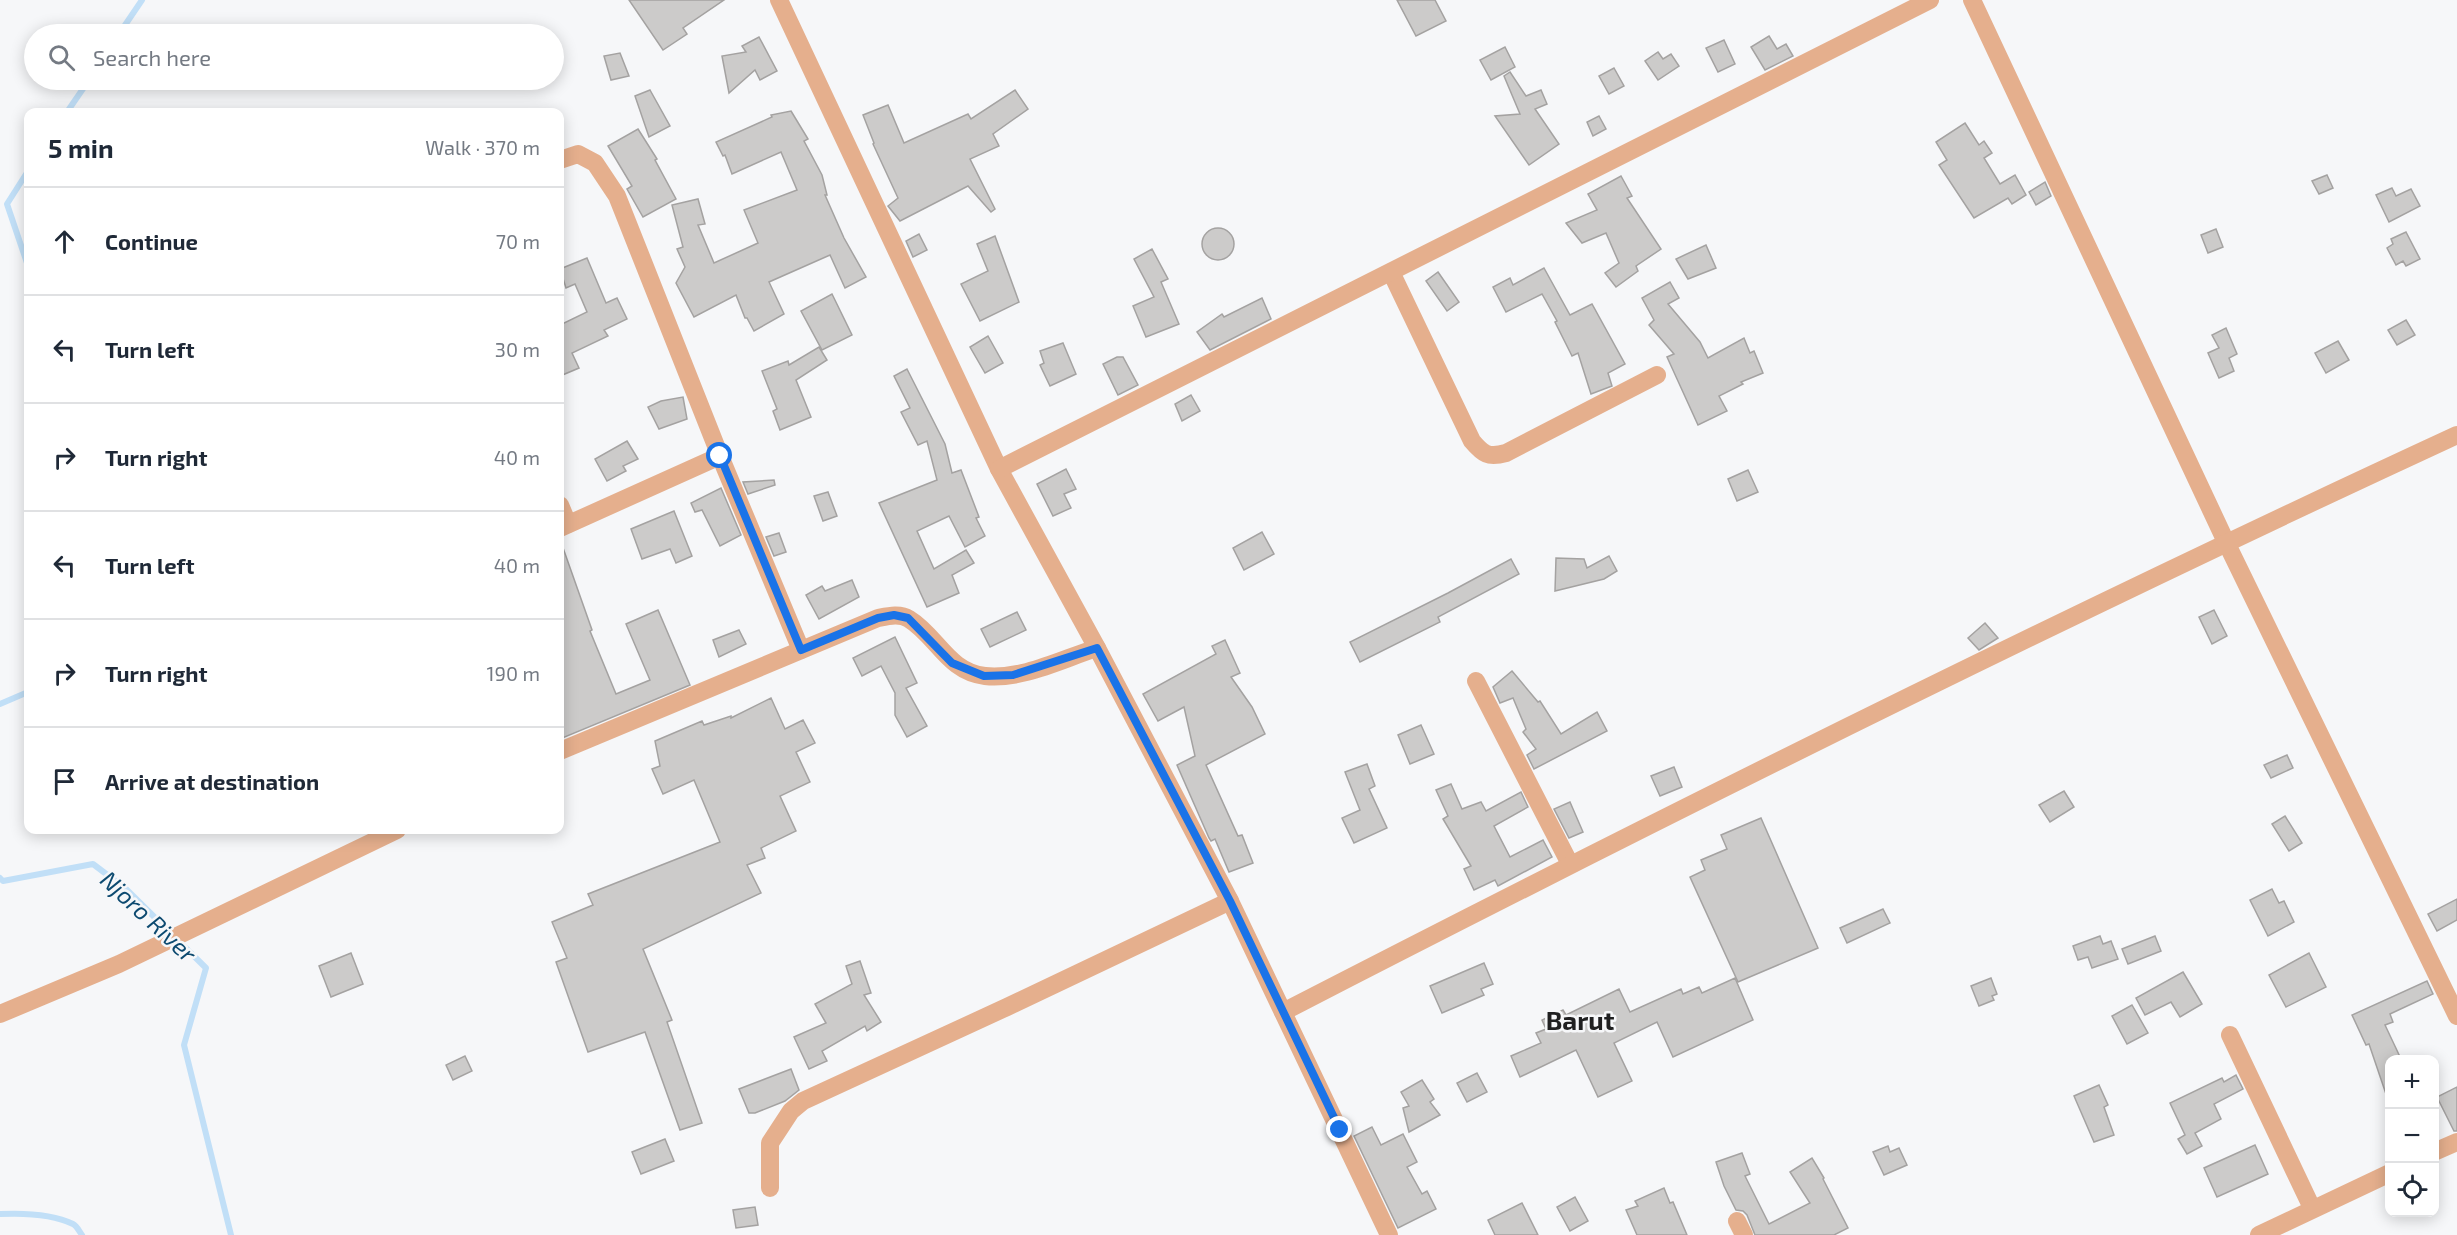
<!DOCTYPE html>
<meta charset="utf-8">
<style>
:root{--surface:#fff;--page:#f2f2f3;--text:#1f2937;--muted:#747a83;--line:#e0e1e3}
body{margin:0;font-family:"Exo 2",sans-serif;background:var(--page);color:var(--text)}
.controls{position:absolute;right:18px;bottom:18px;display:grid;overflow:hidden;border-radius:12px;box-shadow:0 3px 15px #0003}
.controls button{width:54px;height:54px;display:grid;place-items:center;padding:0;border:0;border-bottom:2px solid var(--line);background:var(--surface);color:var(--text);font:30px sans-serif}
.stop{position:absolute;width:18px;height:18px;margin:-14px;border:4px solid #1a73e8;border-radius:50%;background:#fff}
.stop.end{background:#1a73e8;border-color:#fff;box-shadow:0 2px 6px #0008}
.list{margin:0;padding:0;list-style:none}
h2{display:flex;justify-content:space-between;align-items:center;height:78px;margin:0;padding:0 24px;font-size:26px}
h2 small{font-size:20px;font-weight:400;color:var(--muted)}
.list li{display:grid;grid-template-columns:39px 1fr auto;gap:18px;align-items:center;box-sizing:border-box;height:108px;padding:0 24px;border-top:2px solid var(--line)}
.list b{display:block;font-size:22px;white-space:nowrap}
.list em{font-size:20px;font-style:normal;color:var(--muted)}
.icon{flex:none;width:33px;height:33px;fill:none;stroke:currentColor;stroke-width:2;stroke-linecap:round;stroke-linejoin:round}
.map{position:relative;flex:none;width:2457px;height:1235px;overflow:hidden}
.search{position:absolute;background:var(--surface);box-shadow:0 3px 15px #0003;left:24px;top:24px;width:540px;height:66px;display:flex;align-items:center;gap:15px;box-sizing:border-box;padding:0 21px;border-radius:33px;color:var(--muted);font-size:22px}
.panel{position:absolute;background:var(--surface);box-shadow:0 3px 15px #0003;left:24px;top:108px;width:540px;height:726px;border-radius:12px}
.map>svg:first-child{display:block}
</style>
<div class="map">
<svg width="2457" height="1235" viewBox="0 0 2457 1235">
<rect width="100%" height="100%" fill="#f6f7f9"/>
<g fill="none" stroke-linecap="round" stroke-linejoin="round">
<!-- stream -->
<g stroke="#c1dff7" stroke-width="6">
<polyline points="119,34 142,0"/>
<polyline points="67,112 89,80"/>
<polyline points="28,171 7,204 28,266"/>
<polyline points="0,704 28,692"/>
<polyline points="0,878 3,881 93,864 126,889 206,968 184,1045 231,1235"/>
<path d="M0,1214C22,1213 53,1214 73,1224C77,1226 79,1231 82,1235"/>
</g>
</g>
<!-- building -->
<g fill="#cccbca" stroke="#a4a2a1" stroke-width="1.5">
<polygon points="629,0 724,0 683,28 687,34 663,50"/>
<polygon points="1397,0 1435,0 1446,21 1416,36"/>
<polygon points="1769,36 1777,49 1786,44 1793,56 1765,70 1751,47"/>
<polygon points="759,37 777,71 760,80 755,70 729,93 722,56 746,52 742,46"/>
<polygon points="1724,40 1735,64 1718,72 1706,48"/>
<polygon points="1505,47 1515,67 1491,80 1480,60"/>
<polygon points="1658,52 1663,59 1671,54 1679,66 1658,80 1645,61"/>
<polygon points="620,53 629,76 611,80 604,56"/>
<polygon points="1614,68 1624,86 1609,94 1599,76"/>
<polygon points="1510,72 1526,96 1541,90 1547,104 1535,109 1559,144 1529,165 1495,116 1520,114 1504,76"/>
<polygon points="650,90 670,126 649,137 635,96"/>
<polygon points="1015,90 1028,109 993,134 999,146 970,159 995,209 991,212 968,186 900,221 888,206 898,198 873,144 874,143 863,115 888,105 904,143 968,114 971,119"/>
<polygon points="791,111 808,139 804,141 822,175 827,195 825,195 844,238 866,277 845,288 830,255 769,282 784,314 754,331 747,318 745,318 736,295 694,317 676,283 685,267 677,249 683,247 672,205 698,199 705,224 698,225 714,263 758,243 744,210 797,190 781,152 732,174 725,155 723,156 716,142 772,117 771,115"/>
<polygon points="1599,116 1606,129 1593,136 1587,122"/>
<polygon points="1965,123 1979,145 1984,141 1992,153 1984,158 2000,184 2015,175 2026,195 2012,204 2008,198 1974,218 1939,165 1947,160 1936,142"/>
<polygon points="638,129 657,159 655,160 676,199 643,217 627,189 632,186 608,146"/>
<polygon points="2327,175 2333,188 2319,194 2312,181"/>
<polygon points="1621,176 1632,196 1627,198 1661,249 1636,266 1638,271 1616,287 1605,273 1619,263 1606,233 1582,243 1566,223 1597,210 1588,194"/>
<polygon points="2045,182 2051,196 2036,205 2029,192"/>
<polygon points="2392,188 2396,196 2411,189 2420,206 2389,222 2376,195"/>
<circle cx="1218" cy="244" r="16"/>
<polygon points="2216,229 2223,247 2208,253 2201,235"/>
<polygon points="2406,232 2420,259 2406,266 2403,261 2396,265 2387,248 2393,244 2391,239"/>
<polygon points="919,234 927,250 913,257 906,241"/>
<polygon points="995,236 1019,302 980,321 961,284 988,271 977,244"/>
<polygon points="1706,245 1716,268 1688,279 1676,259"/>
<polygon points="1152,249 1168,279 1161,282 1179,324 1146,337 1133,306 1154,297 1134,259"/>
<polygon points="587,258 606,303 617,298 627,319 604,330 608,336 572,353 579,368 560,376 560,325 587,312 575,284 566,288 560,269"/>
<polygon points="1544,268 1570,315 1592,304 1625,364 1608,373 1612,386 1591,394 1578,353 1572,356 1555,322 1557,321 1542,294 1506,312 1493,287 1510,278 1513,285"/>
<polygon points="1438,272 1459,302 1447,311 1426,281"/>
<polygon points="1670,282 1679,298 1668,304 1700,342 1708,358 1744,338 1750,353 1754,351 1763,373 1741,382 1743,384 1719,396 1727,411 1698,425 1667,357 1674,354 1649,325 1654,320 1642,298"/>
<polygon points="832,294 852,335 822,350 801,311"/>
<polygon points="1262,298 1271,319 1265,322 1210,350 1197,332 1222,314 1224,317"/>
<polygon points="2406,320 2415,335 2397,345 2388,330"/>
<polygon points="2226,328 2237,354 2229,358 2234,371 2219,378 2208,353 2219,348 2212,335"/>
<polygon points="988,336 1003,363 985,373 970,347"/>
<polygon points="2338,341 2349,360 2326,373 2315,353"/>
<polygon points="1063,343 1076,374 1050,386 1040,365 1044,363 1040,351"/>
<polygon points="819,347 827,360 796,380 811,417 780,430 773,411 777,409 762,371 788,361 789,365"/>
<polygon points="1117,357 1123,357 1138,385 1118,395 1103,364"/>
<polygon points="907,369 945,444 952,473 961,470 979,517 976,518 985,536 965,547 949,516 917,531 934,569 966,550 974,563 952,575 959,593 927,607 879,503 937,480 927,441 918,445 901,412 910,408 894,376"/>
<polygon points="1191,395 1200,411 1182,421 1175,404"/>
<polygon points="683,397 687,419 659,429 648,407 661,401"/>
<polygon points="627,441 638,459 623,466 626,471 607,481 595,459"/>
<polygon points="1066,469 1076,489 1064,494 1071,508 1053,516 1037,484"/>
<polygon points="1748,470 1758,492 1737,501 1728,479"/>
<polygon points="774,480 775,485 748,494 743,482"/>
<polygon points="721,488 741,535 720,546 702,510 695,512 691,503"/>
<polygon points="828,492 837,516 823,521 814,496"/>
<polygon points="674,511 692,556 676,563 670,549 642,559 631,529"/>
<polygon points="1262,532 1274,554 1244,570 1233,548"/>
<polygon points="779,533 786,552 774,556 766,537"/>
<polygon points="560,545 562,545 592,630 590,631 616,694 650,680 626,624 658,610 690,685 560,739"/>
<polygon points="1609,556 1617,571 1604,579 1555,591 1556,558 1584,559 1587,568"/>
<polygon points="1511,559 1519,574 1438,617 1440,622 1360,662 1350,642 1448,593"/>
<polygon points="852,580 859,597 819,619 806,595 822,586 825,591"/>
<polygon points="2214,610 2227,636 2212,644 2199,617"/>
<polygon points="1017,612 1026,630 990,647 981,629"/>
<polygon points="1985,623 1998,638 1979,650 1968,638"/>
<polygon points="739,630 746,644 719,657 713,640"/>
<polygon points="895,637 917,683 906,688 927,726 907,737 895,715 895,693 881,666 862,676 853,658"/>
<polygon points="1225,640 1240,673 1231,677 1252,707 1265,734 1206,765 1238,836 1242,835 1253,863 1229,872 1215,839 1211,841 1209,838 1177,765 1195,756 1184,707 1158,721 1143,694 1216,654 1212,646"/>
<polygon points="1512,671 1538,702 1540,701 1561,734 1597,712 1607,731 1534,769 1527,755 1536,749 1523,732 1526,729 1513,698 1500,703 1493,687"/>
<polygon points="771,698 785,729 803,720 815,743 796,752 810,782 780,796 796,831 761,848 765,858 747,865 761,893 643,949 672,1020 667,1022 702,1123 680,1130 645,1032 588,1052 556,962 567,958 552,922 593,905 588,894 720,842 694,780 663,794 652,769 660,766 655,741 702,721 704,725 731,716 731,718"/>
<polygon points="1421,725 1434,754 1410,764 1398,735"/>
<polygon points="2287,755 2293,768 2271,778 2264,765"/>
<polygon points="1367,764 1375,786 1369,789 1387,828 1354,843 1342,818 1360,810 1345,772"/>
<polygon points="1674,767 1682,787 1660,796 1651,776"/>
<polygon points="1451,784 1462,809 1481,802 1486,811 1521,792 1528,807 1494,826 1510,857 1543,840 1552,857 1498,886 1495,880 1474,890 1464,869 1471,866 1443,819 1448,816 1436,790"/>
<polygon points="2064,791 2074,807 2050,822 2039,805"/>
<polygon points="1570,802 1583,832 1569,838 1554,809"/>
<polygon points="2285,816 2302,843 2289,851 2272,824"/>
<polygon points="1761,818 1818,948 1738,982 1690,877 1705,870 1701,860 1727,849 1721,835"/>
<polygon points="2272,889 2279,903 2284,901 2294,922 2268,936 2250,900"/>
<polygon points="2457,899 2457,920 2437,931 2428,914"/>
<polygon points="1883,909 1890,923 1847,943 1840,928"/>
<polygon points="2100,936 2103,944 2111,941 2118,959 2092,968 2088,957 2078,960 2073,946"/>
<polygon points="2155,936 2161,951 2128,964 2122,949"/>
<polygon points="351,953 363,984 331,997 319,966"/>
<polygon points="2309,953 2326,987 2286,1007 2269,975"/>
<polygon points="860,961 871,993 864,995 881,1022 867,1031 865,1026 822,1051 827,1061 809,1069 794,1037 826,1023 815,1004 852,984 846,966"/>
<polygon points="1484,963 1493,984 1481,989 1484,995 1442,1013 1430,986"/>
<polygon points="2183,972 2202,1004 2180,1017 2171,1002 2145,1015 2136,998"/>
<polygon points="1735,978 1753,1020 1673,1057 1657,1022 1614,1043 1632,1081 1598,1097 1576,1050 1520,1077 1511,1056 1541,1043 1536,1033 1546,1029 1542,1020 1563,1010 1566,1015 1619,989 1630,1012 1681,989 1683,994 1699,987 1702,993"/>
<polygon points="1991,978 1997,994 1992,996 1994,1000 1979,1006 1971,986"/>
<polygon points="2427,981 2433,994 2390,1014 2393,1022 2385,1025 2401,1059 2390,1059 2390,1097 2387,1097 2369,1044 2366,1045 2352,1015"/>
<polygon points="2132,1005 2148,1033 2127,1044 2112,1016"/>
<polygon points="465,1056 472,1071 453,1080 446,1065"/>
<polygon points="791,1069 799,1090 785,1101 755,1113 749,1113 739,1089"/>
<polygon points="1477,1073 1487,1092 1467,1102 1457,1083"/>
<polygon points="2236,1075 2243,1089 2214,1104 2221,1119 2195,1133 2202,1146 2187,1154 2178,1139 2185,1135 2170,1103 2222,1078 2224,1082"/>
<polygon points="1422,1080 1434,1099 1430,1102 1440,1115 1409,1132 1403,1108 1409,1106 1401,1092"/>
<polygon points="2099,1085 2108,1105 2104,1107 2114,1135 2094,1142 2074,1096"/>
<polygon points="2457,1087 2457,1131 2454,1131 2437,1097"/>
<polygon points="1372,1127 1381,1145 1403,1134 1417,1162 1407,1167 1422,1194 1427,1191 1436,1209 1398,1228 1354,1136"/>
<polygon points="665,1139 674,1161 641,1174 632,1152"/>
<polygon points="2255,1145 2268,1174 2217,1197 2204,1168"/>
<polygon points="1888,1146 1890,1152 1899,1148 1907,1165 1884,1175 1873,1152"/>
<polygon points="1742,1153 1750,1174 1745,1176 1769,1224 1810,1203 1790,1172 1812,1158 1824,1178 1823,1179 1848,1228 1834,1235 1755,1235 1747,1215 1743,1211 1736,1210 1724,1186 1716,1162"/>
<polygon points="1664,1188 1670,1203 1673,1202 1687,1235 1637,1235 1626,1210 1638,1206 1635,1201"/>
<polygon points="1575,1197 1588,1221 1570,1231 1557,1207"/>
<polygon points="1522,1203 1538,1235 1495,1235 1488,1220"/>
<polygon points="755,1207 758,1225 736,1228 733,1210"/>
</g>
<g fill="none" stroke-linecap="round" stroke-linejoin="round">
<!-- minor -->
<g stroke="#e5af8d" stroke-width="18">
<polyline points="779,0 999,469 1097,648 1230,901 1389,1235"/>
<polyline points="1972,0 2226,542 2457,1016"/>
<polyline points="560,160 578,154 595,163 617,196 720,456 801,650"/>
<path d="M1391,272L1472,441C1483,454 1488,458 1506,453L1657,375"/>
<polyline points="999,469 1930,0"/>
<polyline points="560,505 568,524"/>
<polyline points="560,528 720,456"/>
<polyline points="1476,681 1570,864"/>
<path d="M560,751L878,618C888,616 900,613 909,619C937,636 948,672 985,676C1022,680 1062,659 1097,648"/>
<path d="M1283,1012C1671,812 2061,618 2457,435"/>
<polyline points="0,1014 119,964 397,830"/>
<polyline points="2230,1035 2312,1208"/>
<polyline points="2434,1152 2457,1142"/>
<polyline points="770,1188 770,1143 791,1111 803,1101 1007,1007 1230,901"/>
<polyline points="1737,1221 1744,1235"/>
<polyline points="2259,1235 2390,1173"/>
</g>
</g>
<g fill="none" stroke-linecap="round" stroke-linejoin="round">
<!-- route -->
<polyline stroke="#1a73e8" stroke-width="8" points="720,456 801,650 878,618 894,615 908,618 952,663 984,676 1013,675 1097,648 1230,901 1340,1130"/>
</g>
<g text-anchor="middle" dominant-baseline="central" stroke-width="5" stroke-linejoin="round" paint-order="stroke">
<!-- water labels -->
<g font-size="24" font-style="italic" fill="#0d4a70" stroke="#f6f7f9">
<text transform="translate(149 916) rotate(43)">Njoro River</text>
</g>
<!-- quarter labels -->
<g font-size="26" font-weight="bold" fill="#202021" stroke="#f6f7f9">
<text x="1580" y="1019">Barut</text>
</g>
</g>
</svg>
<div class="controls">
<button>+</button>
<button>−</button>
<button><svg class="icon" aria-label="locate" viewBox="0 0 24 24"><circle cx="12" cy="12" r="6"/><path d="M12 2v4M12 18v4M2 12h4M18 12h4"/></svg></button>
</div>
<div class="stop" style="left:720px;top:456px"></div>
<div class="stop end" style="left:1340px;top:1130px"></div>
<div class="search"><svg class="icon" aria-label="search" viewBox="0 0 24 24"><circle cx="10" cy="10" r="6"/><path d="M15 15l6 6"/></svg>Search here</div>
<section class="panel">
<h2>5 min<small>Walk · 370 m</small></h2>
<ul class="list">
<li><svg class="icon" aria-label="ahead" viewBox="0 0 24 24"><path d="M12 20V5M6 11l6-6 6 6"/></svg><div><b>Continue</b></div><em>70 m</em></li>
<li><svg class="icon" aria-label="left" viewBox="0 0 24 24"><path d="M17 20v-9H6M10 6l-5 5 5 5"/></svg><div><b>Turn left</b></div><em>30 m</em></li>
<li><svg class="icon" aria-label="right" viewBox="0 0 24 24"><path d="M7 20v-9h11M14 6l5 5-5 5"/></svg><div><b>Turn right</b></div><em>40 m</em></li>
<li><svg class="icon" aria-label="left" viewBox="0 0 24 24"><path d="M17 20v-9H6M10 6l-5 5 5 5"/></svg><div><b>Turn left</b></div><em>40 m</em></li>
<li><svg class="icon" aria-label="right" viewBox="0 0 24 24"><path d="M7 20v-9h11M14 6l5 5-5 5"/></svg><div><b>Turn right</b></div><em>190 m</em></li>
<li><svg class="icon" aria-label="arrive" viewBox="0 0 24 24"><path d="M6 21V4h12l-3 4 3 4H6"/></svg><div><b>Arrive at destination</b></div></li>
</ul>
</section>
</div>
